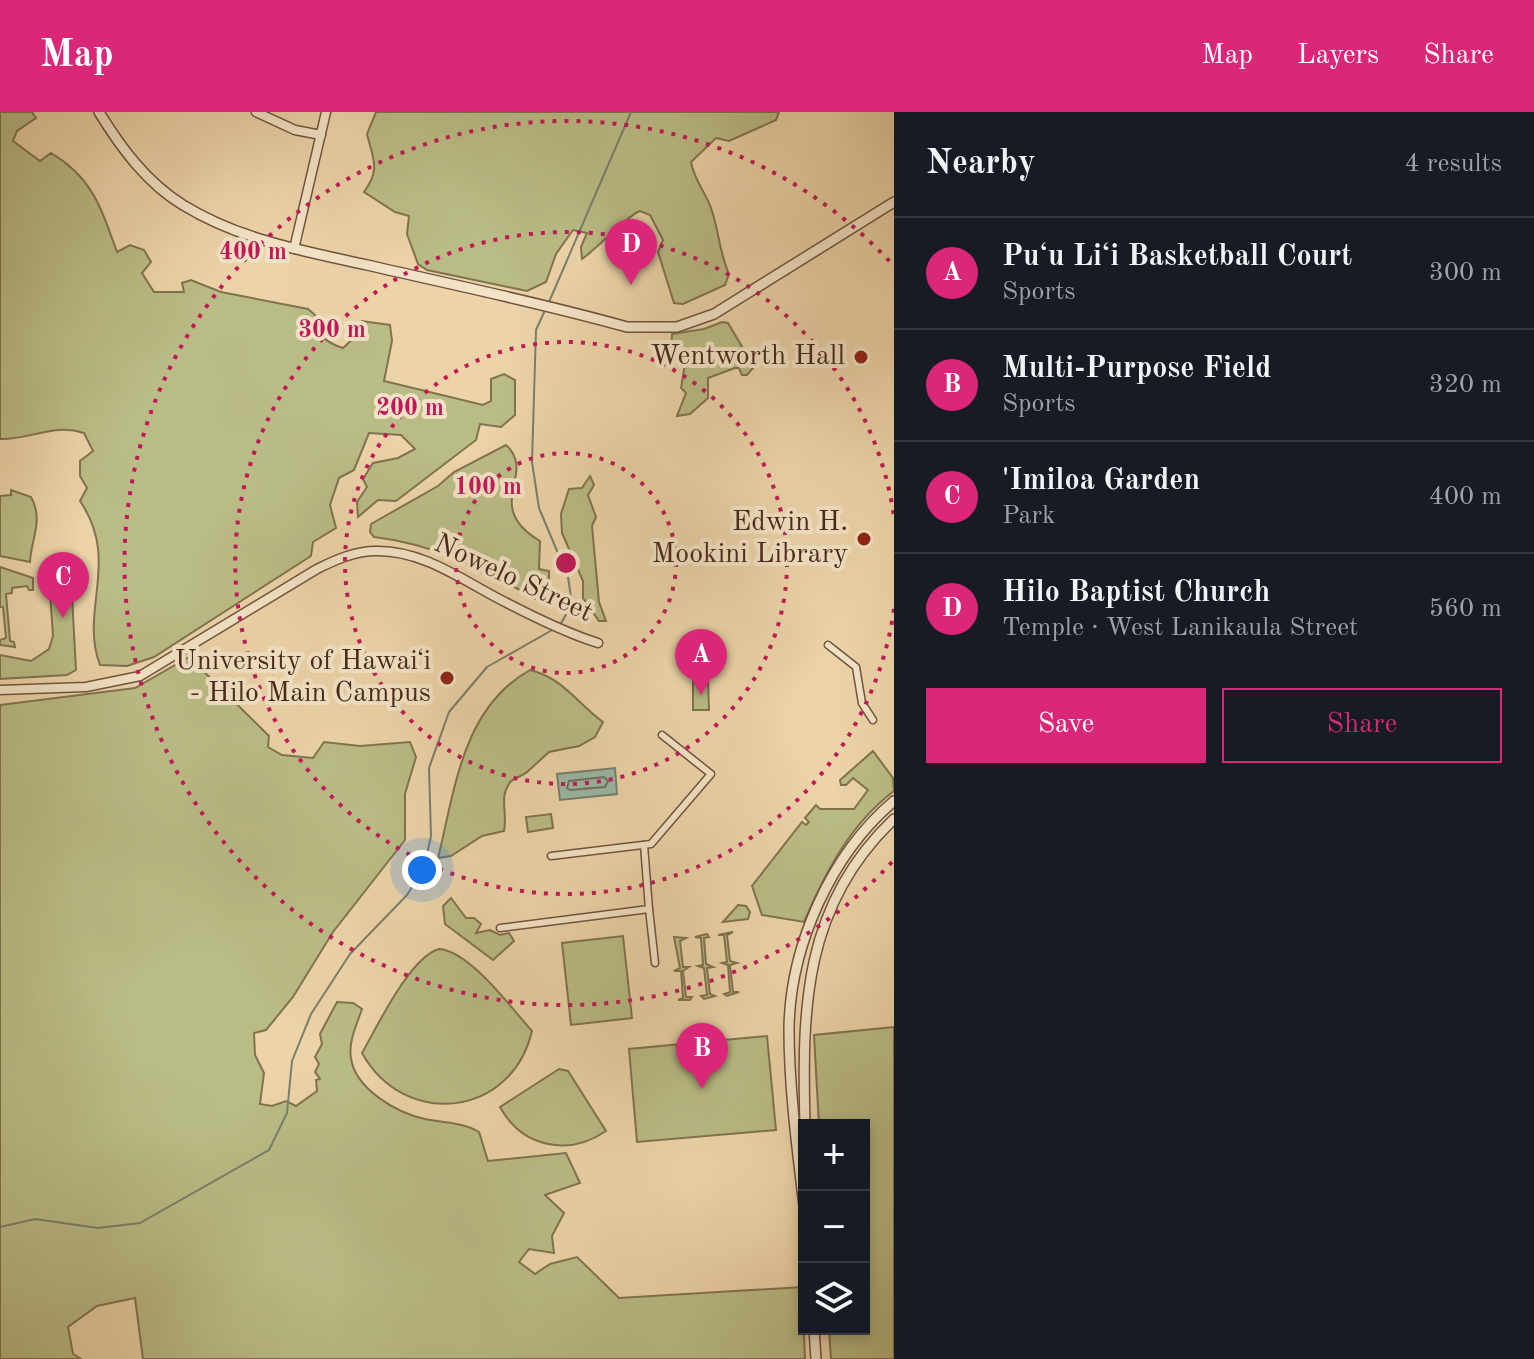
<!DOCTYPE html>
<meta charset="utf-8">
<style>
:root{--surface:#171b24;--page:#242831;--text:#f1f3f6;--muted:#9ea1a6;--line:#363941;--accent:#db2777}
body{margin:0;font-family:"Old Standard TT",serif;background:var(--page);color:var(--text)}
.controls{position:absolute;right:24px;bottom:24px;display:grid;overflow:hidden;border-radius:0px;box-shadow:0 4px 12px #0003}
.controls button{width:72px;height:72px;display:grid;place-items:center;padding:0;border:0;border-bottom:2px solid var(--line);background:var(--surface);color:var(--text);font:40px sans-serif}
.you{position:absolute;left:422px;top:758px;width:28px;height:28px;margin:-20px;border:6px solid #fff;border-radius:50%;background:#1a73e8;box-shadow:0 0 0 12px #1a73e833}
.badge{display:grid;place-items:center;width:52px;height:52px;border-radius:50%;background:var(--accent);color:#fff;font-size:26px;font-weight:700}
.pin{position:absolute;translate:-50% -66px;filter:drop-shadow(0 2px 4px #0008)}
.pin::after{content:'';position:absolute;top:42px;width:28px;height:24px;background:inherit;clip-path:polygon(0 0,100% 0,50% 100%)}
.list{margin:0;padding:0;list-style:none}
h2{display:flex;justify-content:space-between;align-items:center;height:104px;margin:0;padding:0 32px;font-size:34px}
h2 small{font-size:26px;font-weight:400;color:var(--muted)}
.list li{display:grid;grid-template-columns:52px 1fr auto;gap:24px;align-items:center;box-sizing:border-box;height:112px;padding:0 32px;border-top:2px solid var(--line)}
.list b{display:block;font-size:30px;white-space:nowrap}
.list p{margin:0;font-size:26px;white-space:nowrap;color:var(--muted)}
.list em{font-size:26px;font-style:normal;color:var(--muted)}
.actions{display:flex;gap:16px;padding:24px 32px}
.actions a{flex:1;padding:18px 0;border:2px solid var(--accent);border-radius:0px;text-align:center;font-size:28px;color:var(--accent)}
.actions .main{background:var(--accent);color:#fff}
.icon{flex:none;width:44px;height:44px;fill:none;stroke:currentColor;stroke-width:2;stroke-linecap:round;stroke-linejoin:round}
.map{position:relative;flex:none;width:894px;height:1247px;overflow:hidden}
header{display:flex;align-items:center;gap:48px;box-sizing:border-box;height:112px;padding:0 40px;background:var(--accent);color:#fff}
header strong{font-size:38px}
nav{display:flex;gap:44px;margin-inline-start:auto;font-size:28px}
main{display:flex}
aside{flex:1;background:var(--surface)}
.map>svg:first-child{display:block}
</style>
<header>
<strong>Map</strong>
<nav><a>Map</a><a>Layers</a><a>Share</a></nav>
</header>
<main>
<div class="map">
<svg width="894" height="1247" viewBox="0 0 894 1247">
<rect width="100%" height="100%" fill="#ecd4a8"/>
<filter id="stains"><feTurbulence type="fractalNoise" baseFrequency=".0025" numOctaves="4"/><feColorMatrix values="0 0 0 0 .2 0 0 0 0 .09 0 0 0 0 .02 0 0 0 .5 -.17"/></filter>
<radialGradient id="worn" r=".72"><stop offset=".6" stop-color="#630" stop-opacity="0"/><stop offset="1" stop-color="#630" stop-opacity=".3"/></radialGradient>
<!-- green -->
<g fill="#babc85" stroke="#817250" stroke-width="2">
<path d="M0,0H32L36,6L17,19L13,29L40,49L51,41C93,66 101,96 117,140L130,133L144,138L151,150L142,161L154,180H184L182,171L191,168L221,180L308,197L315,203C318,223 324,230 343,236L358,222L362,209L390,213L392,229L384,269L483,293L491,289V267L504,262L515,268V303L501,315L480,312L476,328L396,389L378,388L358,405L357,390L367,375L363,367L373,351L398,346L415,337L401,323L369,321L354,358L339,366L330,393L336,416L313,430L311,444L154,545L127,554L100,553C79,498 121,449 80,389L87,376L80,364V349L93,339L84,321C53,311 30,328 0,327Z"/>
<path d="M376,0H779L776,8L729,29L716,26L691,50C694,68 705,79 711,96C719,118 719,140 729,162L725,173L683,192L674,191L658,140L663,128L650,103L640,99C629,102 598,136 582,147L581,135L587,121L573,118L556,142L546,170L527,179L427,158L418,152L407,122L409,104L395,100L364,80C381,57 373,47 367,22Z"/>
<polygon points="722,210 728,211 754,255 747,263 742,263 739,256 735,256 708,266 708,286 690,302 677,304 686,281 681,276 685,252 690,242 671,242 672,222 704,217"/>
<path d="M506,333C538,362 481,394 540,429L539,457L549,459V485L538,488C483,458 436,432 374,425L370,420L371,412L438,374L454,360Z"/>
<polygon points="590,364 594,373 588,383 596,405 592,414 599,490 606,509 599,509 583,486 583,469 562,421 561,402 569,377 582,376"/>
<path d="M11,378L31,385C44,408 31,427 30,450L0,444V384L11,383Z"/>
<polygon points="0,455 33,466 33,478 29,478 27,474 12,476 12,481 6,482 10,529 14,530 15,535 0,533 0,528 6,526 3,495 0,495"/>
<polygon points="52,462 68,462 71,466 76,558 67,563 0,567 0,543 31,549 49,537 53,524 50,481 46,481 44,470"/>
<path d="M189,545L269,624L268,635L282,643L313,646L324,630L360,634L410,630L416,645L405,682V728L333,820L293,885L266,918L254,921L255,943L264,961L260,992L272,994L286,989L296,994L317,979L316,968L320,967L315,960L319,952L315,945L322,932L320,922L337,890L353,891L362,897C357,912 348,930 351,946C355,977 397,1001 425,1007C443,1011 463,1010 479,1020L488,1049L566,1041L580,1071L545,1083L564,1101L552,1124L554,1141L529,1137L519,1150L535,1162L550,1152L577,1145L619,1186L802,1175L805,1247H143L135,1186L97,1194L68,1215L73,1242L81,1247H0V593L135,576Z"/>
<path d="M530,558C563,566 577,591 603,610L595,625L579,634L549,640L526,661L511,669C498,684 508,702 504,719L482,724L451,744L438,746C455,678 462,596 530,558Z"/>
<polygon points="693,569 708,569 709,598 693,598"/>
<path d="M873,639L893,666L894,679C850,712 825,761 804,810L762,803L752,774L802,710L806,713L809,710L805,706L816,693L820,697H854L868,678L853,666L846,673H841L840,668Z"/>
<polygon points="551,702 553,716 528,720 526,705"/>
<polygon points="451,786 466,806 474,806 481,812 476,821 490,818 500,823 509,821 514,829 493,848 445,812 443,794"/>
<polygon points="738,793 746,794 750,800 748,807 723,810"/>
<polygon points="733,820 727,823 730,849 737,851 730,853 733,880 739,880 727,884 724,882 730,880 728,853 722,851 727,850 724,823 718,823"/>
<polygon points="707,822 709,825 704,826 706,852 713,855 707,856 710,882 715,884 704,887 701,884 707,883 704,856 698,854 703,853 701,826 695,825"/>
<polygon points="623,824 632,906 571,913 562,831"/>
<polygon points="674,825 686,826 680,829 683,855 689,855 683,859 686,885 692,885 690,888 678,888 683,886 681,859 674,859 680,856"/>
<path d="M439,837C470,839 512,897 532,919C512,1005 405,1018 362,941C377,915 410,845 439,837Z"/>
<polygon points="894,915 894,1247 831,1247 829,1217 864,1217 864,1013 819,1013 814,923"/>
<polygon points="767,924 776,1018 637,1030 629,937"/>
<path d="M559,957L568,959L606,1019C568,1045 522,1035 500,995Z"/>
</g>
<!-- water -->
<polygon fill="#99b8a5" stroke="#797e6e" stroke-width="2" points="615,656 617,682 560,688 557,662"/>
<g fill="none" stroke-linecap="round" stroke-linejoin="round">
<!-- shore -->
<polygon stroke="#707060" stroke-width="2" points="604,665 608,669 605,675 570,678 567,676 569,669"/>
<!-- stream -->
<g stroke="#797e6e" stroke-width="2">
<polyline points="549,190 631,0"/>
<polyline points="546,196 536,218 532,350 539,396 568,465 572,492 560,513"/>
<polyline points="0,1115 35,1107 98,1116 140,1111 269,1038 287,1001 292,949 311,902 350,842 407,783 424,756 431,724 429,656 449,600 487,555 554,517"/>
</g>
<defs>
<g id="pedestrian">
<polyline points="828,533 856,555 862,591 873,608"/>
<polyline points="551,744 651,732 711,662 662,623"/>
<polyline points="649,797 655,851"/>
<polyline points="500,816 649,797 644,733"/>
</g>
<g id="minor">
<polyline points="256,0 295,18 321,23"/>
<polyline points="294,137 326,0"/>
<path d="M0,578L86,575L140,564L317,457C335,448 355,439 376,439C424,438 465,470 507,491C536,506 566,521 598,531"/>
</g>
<g id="tertiary">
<path d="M99,0C121,36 147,71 183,93C240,128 304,139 367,153C454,173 542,191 627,215H677L714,202L894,90"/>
<path d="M805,1013C802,897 803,793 894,707"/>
<path d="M804,1094C797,1036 789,975 789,917C790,834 831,742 894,689"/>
<polyline points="814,1217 816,1247"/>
</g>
</defs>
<!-- pedestrian casing -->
<use href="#pedestrian" stroke="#71533f" stroke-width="9"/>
<!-- minor casing -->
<use href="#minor" stroke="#71533f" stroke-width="11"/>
<!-- tertiary casing -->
<use href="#tertiary" stroke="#71533f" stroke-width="12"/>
<!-- pedestrian -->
<use href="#pedestrian" stroke="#f3e3c6" stroke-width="6"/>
<!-- minor -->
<use href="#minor" stroke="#f3e3c6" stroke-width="8"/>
<!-- tertiary -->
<use href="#tertiary" stroke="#f3e3c6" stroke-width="9"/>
</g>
<!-- distance rings -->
<g fill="none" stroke="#c2185b" stroke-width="4" stroke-dasharray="4 8">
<circle cx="566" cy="451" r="110"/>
<circle cx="566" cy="451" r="221"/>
<path d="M894 497A331 331 0 1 1 894 405"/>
<path d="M892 750A442 442 0 1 1 892 152"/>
</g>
<!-- markers -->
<g fill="#8f2418" stroke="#f3e3c6" stroke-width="3">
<circle cx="861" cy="245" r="8"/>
<circle cx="864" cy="427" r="8"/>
<circle cx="447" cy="566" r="8"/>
</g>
<g text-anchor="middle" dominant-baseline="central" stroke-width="8" stroke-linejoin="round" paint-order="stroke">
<!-- poi labels -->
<g font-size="28" fill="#48281c" stroke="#f3e3c6" text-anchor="end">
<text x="845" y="245">Wentworth Hall</text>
<text x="848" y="411">Edwin H.<tspan x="848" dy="32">Mookini Library</tspan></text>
<text x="431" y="550">University of Hawaiʻi<tspan x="431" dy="32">- Hilo Main Campus</tspan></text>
</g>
<!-- street labels -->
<g font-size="28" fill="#48281c" stroke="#f3e3c6">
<text transform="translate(513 467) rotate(25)">Nowelo Street</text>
</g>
</g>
<circle cx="566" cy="451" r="12" fill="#c2185b" stroke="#f3e3c6" stroke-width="4"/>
<g font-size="24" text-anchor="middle" font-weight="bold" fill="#c2185b" stroke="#f3e3c6" stroke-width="8" stroke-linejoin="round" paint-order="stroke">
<text x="253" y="147">400 m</text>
<text x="332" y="225">300 m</text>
<text x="410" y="303">200 m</text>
<text x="488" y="382">100 m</text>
</g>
<rect width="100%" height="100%" filter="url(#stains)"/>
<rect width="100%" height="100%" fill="url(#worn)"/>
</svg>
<div class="controls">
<button>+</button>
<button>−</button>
<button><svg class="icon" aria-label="layers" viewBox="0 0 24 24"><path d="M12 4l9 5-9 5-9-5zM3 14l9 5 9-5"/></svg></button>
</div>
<div class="you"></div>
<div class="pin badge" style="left:701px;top:583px">A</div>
<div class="pin badge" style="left:702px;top:977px">B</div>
<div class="pin badge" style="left:63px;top:506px">C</div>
<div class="pin badge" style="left:631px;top:173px">D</div>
</div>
<aside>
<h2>Nearby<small>4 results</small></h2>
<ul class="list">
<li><span class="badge">A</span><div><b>Puʻu Liʻi Basketball Court</b><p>Sports</p></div><em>300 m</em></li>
<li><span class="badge">B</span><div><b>Multi-Purpose Field</b><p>Sports</p></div><em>320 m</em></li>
<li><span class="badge">C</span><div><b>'Imiloa Garden</b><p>Park</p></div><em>400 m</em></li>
<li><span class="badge">D</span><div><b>Hilo Baptist Church</b><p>Temple · West Lanikaula Street</p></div><em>560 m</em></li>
</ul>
<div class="actions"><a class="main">Save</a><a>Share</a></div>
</aside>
</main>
